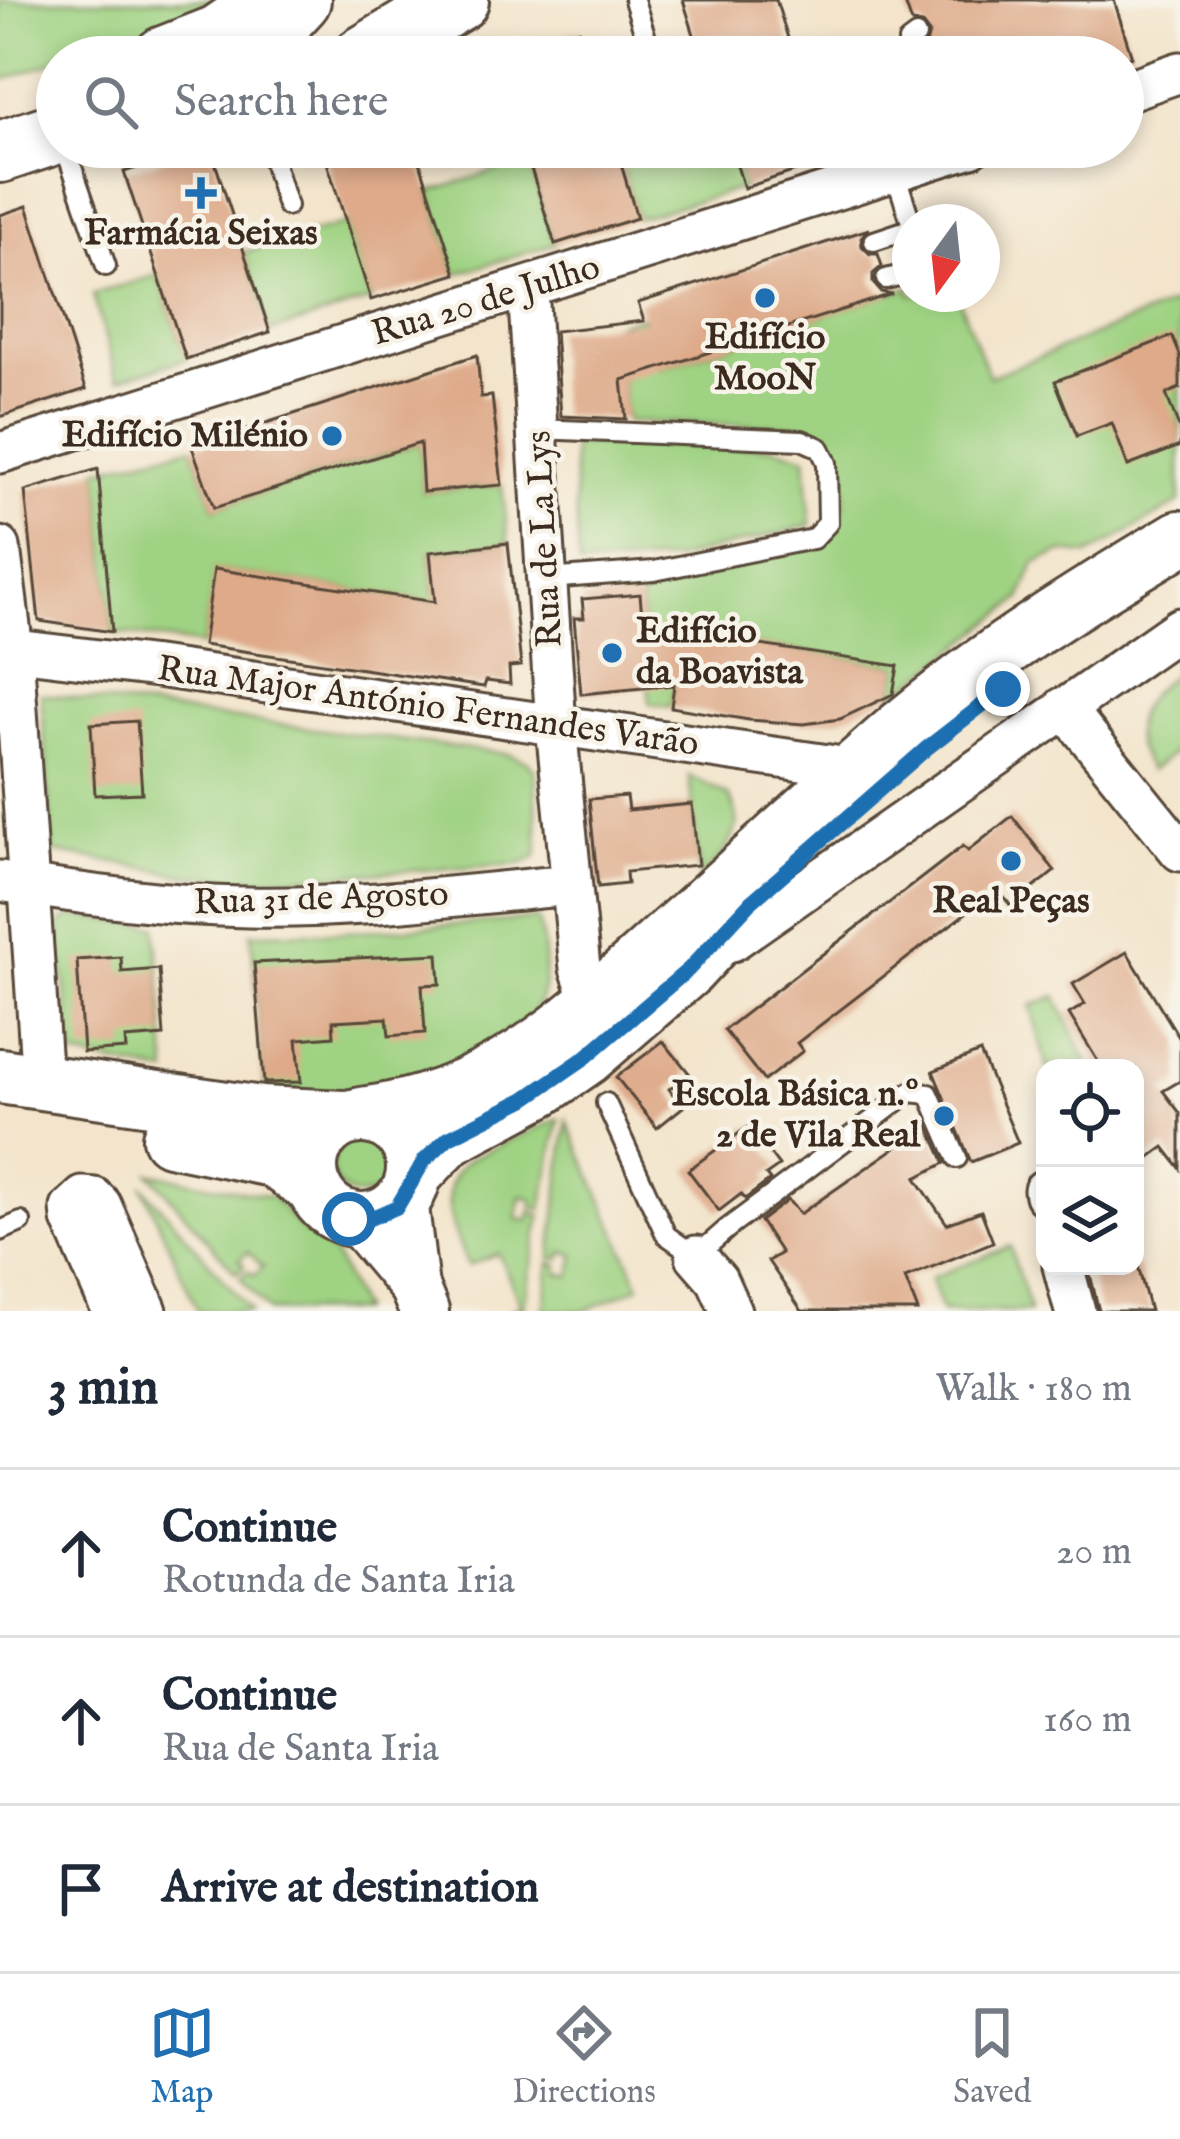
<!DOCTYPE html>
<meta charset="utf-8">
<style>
:root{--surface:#fff;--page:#f6f6f7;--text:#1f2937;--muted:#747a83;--line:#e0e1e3;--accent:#1f6fb2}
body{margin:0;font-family:"IM FELL English",serif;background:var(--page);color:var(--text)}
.controls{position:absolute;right:36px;bottom:36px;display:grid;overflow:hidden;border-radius:24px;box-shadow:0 6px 18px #0003}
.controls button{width:108px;height:108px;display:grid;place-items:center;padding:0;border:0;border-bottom:3px solid var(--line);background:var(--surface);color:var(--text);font:60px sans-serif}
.compass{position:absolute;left:892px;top:204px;width:108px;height:108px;border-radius:50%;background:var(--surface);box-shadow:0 6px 18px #0003;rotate:195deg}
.stop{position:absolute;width:36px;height:36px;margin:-27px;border:9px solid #1f6fb2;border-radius:50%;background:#fff}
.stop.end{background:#1f6fb2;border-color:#fff;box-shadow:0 3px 12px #0008}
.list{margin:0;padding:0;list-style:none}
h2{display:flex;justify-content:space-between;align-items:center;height:156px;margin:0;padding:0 48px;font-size:51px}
h2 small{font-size:39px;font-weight:400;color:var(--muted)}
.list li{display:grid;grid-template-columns:78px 1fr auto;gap:36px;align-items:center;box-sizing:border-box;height:168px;padding:0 48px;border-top:3px solid var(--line)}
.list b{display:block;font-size:45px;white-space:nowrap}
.list p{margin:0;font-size:39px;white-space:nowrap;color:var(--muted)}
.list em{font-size:39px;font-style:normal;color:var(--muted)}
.icon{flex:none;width:66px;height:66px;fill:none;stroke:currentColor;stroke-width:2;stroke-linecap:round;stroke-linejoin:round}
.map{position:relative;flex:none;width:1180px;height:1311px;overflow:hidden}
.search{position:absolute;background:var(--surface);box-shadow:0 6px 18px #0003;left:36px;right:36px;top:36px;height:132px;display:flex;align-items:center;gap:30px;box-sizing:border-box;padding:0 42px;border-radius:66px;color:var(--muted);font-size:45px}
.sheet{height:660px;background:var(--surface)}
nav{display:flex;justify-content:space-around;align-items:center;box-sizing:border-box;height:168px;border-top:3px solid var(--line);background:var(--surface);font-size:33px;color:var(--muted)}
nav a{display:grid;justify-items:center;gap:6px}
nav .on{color:var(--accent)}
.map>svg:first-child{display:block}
</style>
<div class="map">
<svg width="1180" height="1311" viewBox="0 0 1180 1311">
<rect width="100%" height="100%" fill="#f7f3e8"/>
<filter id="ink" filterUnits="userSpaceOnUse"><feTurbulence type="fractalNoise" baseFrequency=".00833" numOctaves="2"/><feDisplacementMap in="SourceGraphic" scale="24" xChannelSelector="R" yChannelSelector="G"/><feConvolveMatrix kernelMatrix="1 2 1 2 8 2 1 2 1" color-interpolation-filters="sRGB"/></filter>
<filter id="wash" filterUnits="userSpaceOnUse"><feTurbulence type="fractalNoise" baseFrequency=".004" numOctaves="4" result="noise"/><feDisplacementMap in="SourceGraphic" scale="48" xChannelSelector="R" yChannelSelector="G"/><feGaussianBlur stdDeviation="2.7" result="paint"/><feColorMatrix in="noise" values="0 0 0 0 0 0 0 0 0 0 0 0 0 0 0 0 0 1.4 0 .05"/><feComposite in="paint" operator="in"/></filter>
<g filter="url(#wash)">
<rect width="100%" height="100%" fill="#f3e4cb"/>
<!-- green -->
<g fill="#9fd282" stroke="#6d7e50" stroke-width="3">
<polygon points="0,0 231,0 70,57 57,57 57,61 0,81"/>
<polygon points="616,147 731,147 744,188 637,218"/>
<polygon points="528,160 555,244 456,274 430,192"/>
<polygon points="347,223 371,300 270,332 244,252"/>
<polygon points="158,275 186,359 117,380 93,294"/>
<path d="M910,287V294H957L989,377L1180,301V502L1088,555L1063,552L1035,563L1021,599L893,697L898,666L681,634L671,707L650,704L640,594L828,539C848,520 851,468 834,445C826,434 815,429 801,426L626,422L616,324L642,316L660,368Z"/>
<polygon points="420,443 423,492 502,485 508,543 430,552 435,602 215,570 203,645 112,632 98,469 192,447 214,508"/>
<polygon points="572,443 775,447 806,457 811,525 673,560 579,566"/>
<path d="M1180,670V748L1150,771C1119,726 1140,696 1180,670Z"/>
<polygon points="41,694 509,754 528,762 535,771 538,850 535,858 520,864 254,880 186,875 53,852"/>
<path d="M689,776L728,795C751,829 723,854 700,879Z"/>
<polygon points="72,916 156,926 168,1074 73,1056 59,931 62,922"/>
<path d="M538,919C544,943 549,978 539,1002C518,1053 408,1083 359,1090C328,1095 296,1091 265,1090L251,933L346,932Z"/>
<polygon points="1056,996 1090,1068 1047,1068 1031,1006"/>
<path d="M559,1119L542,1209L532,1207L533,1199L521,1196L517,1219L529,1221L531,1212L541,1215L523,1311H509L521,1305L498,1253L468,1266C454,1233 431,1184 471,1158Z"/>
<polygon points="567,1121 640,1286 584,1311 544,1311 550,1263 559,1265 558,1273 571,1276 575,1255 563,1252 561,1259 551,1258"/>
<circle cx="361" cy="1167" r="29"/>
<polygon points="150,1173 273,1197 300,1229 333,1252 361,1311 269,1311 240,1278 248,1271 254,1276 263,1267 248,1252 239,1260 244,1266 236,1273"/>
<polygon points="142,1185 251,1311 198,1311"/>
<polygon points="1010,1246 1030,1311 942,1311 930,1278"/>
</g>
<g id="blocks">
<!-- building -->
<g fill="#deaa8a">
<polygon points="683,0 776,0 794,57 701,57"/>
<polygon points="904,0 1114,0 1132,57 923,57 929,33 922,24 912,23"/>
<polygon points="579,30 589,57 512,57 511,52"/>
<polygon points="202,147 210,147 270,332 186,359 124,172"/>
<polygon points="322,147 415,147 456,274 371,300"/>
<polygon points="524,147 616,147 637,218 555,244"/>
<polygon points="731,147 852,147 853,152 744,188"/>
<polygon points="27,206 86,389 0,417 0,215"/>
<polygon points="869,229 861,237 862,246 870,254 878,254 882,266 873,274 873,283 881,292 892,294 622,380 626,419 561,416 555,331 644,321 638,303"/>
<polygon points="1172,336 1180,355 1180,388 1166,394 1180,430 1180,446 1128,466 1112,423 1077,436 1055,381"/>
<polygon points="477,355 481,397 492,396 502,485 423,492 420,443 214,508 192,447"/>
<polygon points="98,469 112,632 39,621 25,491"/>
<polygon points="508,543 521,666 509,667 510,684 486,681 484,687 203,645 214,569 435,602 430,552"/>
<polygon points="640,594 643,627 898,666 893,694 840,719 804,724 749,720 671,707 674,685 581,694 574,618 584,618 582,599"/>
<polygon points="137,721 142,793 95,795 91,724"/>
<polygon points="626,796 628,810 692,804 698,865 626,872 627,884 598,887 589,799"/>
<polygon points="1012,816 1055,871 1011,906 997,889 797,1043 803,1051 764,1081 724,1030 963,846 968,851"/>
<polygon points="1127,952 1180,1039 1180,1081 1163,1091 1180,1113 1180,1168 1164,1147 1135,1168 1135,1068 1102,1068 1069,1014 1085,1004 1073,984"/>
<polygon points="438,954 440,984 422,985 425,1033 389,1036 387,1018 333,1021 334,1036 297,1039 301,1082 264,1083 254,963"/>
<polygon points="121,957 122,972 159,969 164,1036 125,1039 126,1049 83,1052 77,960"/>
<polygon points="663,1041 689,1073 669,1089 683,1107 657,1128 616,1077"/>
<polygon points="980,1052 1018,1143 971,1162 933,1071"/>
<polygon points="928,1125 945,1163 916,1178 947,1224 981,1211 993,1242 905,1278 918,1311 802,1311 768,1261 781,1253 760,1221 788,1200 800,1214"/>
<polygon points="749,1126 779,1166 766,1175 770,1180 745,1199 741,1194 719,1211 688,1170"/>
<polygon points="1088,1266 1138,1266 1150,1311 1099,1311"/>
</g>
</g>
</g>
<g filter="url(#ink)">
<use href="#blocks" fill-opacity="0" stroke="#574638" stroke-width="3"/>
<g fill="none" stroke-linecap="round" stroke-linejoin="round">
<defs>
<g id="service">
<polyline points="634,0 652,57"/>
<polyline points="436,24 446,57"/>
<polyline points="910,57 908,42 916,36"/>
<polyline points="65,147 106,266"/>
<polyline points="269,147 287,206"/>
<polyline points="474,147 475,150"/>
<polyline points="895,173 911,222"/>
<polyline points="874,241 910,229"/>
<polyline points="886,279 910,273"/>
<polyline points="538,429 802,440 820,448 827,463 828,523 813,539 654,571 547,579"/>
<polyline points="606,1103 666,1235 696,1256 728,1228 910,1092 929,1094 957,1158"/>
<polyline points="0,1231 21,1222"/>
</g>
<g id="minor">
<polyline points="1123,92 1180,72"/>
<polyline points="528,288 556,726 580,968 592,1003"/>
<polyline points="0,453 971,147"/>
<polyline points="0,547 13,650 42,1082"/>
<polyline points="0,648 157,667 856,769"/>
<polyline points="1064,707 1180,851"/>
<path d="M0,881C81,894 166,906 248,907C356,909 464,895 571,885"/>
<polyline points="732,941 1180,628"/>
<polyline points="1044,1190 1045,1195"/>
<polyline points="696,1256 717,1280 731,1311"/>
<polyline points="1063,1266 1075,1311"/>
<polyline points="112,1311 72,1219 71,1208 83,1197 94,1198 101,1205 147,1311"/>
</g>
<g id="tertiary">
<polyline points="403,1199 414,1287"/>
<polyline points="357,1219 414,1287 424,1311"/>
</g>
<g id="secondary">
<polyline points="0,1076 261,1114 343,1118"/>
<path d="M361,1115C501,1098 583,1012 683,923C756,858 827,792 901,728C986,656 1085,595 1180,538"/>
<circle cx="362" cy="1168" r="52"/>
<polyline points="170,1138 272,1159 313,1187"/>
<polyline points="414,1175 449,1138 541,1089 587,1057 689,969 751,902"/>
</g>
<g id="primary">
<polyline points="164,57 218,36 271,0"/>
<polyline points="283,57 277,25 300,0"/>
<polyline points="363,57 458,0"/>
<polyline points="0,152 57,133"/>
</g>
</defs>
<!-- service casing -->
<use href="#service" stroke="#574638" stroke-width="24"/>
<!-- minor casing -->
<use href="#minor" stroke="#574638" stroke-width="45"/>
<!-- tertiary casing -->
<use href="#tertiary" stroke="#574638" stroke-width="54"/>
<!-- secondary casing -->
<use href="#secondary" stroke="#574638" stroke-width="60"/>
<!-- primary casing -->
<use href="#primary" stroke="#574638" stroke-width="66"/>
<!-- service -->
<use href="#service" stroke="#fff" stroke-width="18"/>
<!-- minor -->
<use href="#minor" stroke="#fff" stroke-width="39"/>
<!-- tertiary -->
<use href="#tertiary" stroke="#fff" stroke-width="48"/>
<!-- secondary -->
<use href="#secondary" stroke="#fff" stroke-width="54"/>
<!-- primary -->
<use href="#primary" stroke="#fff" stroke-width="60"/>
</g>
</g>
<g fill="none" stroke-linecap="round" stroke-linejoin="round" filter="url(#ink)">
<!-- route -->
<polyline stroke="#1f6fb2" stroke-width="15" points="349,1219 366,1220 397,1207 424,1161 448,1138 525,1099 586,1057 689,969 750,903 927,748 1003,689"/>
</g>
<!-- markers -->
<g fill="#1f6fb2" stroke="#f7f3e8" stroke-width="4.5">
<path d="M195 175h12v12h12v12h-12v12h-12v-12h-12v-12h12z"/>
<circle cx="765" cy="298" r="12"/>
<circle cx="332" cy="436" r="12"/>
<circle cx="612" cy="653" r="12"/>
<circle cx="1011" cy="861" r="12"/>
<circle cx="944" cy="1116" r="12"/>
</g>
<g text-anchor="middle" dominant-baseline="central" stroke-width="9" stroke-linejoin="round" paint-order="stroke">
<!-- poi labels -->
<g font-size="36" font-weight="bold" fill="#3b2a1e" stroke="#f7f3e8">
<text x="201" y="234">Farmácia Seixas</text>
<text x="765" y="338">Edifício<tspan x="765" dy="41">MooN</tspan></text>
<text x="308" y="436" text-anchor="end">Edifício Milénio</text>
<text x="636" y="632" text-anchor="start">Edifício<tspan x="636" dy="41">da Boavista</tspan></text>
<text x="1011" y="902">Real Peças</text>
<text x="920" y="1095" text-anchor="end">Escola Básica n.º<tspan x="920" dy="41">2 de Vila Real</tspan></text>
</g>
<!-- street labels -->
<g font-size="36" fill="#3b2a1e" stroke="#f7f3e8">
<text transform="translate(486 301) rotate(-17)">Rua 20 de Julho</text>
<text transform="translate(545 539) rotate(-93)">Rua de La Lys</text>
<text transform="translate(428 707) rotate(8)">Rua Major António Fernandes Varão</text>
<text transform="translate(321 899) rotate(-2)">Rua 31 de Agosto</text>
</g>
</g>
</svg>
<div class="controls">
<button><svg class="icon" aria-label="locate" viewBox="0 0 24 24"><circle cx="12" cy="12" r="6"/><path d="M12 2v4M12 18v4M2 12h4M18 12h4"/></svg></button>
<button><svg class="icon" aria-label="layers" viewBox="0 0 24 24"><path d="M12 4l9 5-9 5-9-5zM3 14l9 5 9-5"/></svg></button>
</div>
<svg class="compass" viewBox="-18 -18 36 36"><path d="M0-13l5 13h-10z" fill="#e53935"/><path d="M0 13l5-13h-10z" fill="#747a83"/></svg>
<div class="stop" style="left:349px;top:1219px"></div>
<div class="stop end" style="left:1003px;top:689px"></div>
<div class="search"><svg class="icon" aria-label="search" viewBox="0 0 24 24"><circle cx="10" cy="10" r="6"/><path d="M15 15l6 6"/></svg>Search here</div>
</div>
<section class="sheet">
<h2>3 min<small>Walk · 180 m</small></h2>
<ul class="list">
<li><svg class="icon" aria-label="ahead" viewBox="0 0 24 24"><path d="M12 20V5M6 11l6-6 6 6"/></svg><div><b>Continue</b><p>Rotunda de Santa Iria</p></div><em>20 m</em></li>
<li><svg class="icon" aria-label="ahead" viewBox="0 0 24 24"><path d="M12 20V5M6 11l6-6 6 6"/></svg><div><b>Continue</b><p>Rua de Santa Iria</p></div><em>160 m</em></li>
<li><svg class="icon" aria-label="arrive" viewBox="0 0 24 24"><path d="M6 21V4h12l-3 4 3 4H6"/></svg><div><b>Arrive at destination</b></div></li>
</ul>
</section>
<nav>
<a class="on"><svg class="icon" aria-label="map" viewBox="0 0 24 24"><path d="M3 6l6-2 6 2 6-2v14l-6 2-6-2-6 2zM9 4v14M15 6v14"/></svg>Map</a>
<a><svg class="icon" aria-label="directions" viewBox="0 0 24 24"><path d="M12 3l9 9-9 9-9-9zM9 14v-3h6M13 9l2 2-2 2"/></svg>Directions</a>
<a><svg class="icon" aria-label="saved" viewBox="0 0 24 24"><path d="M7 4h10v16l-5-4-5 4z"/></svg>Saved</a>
</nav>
